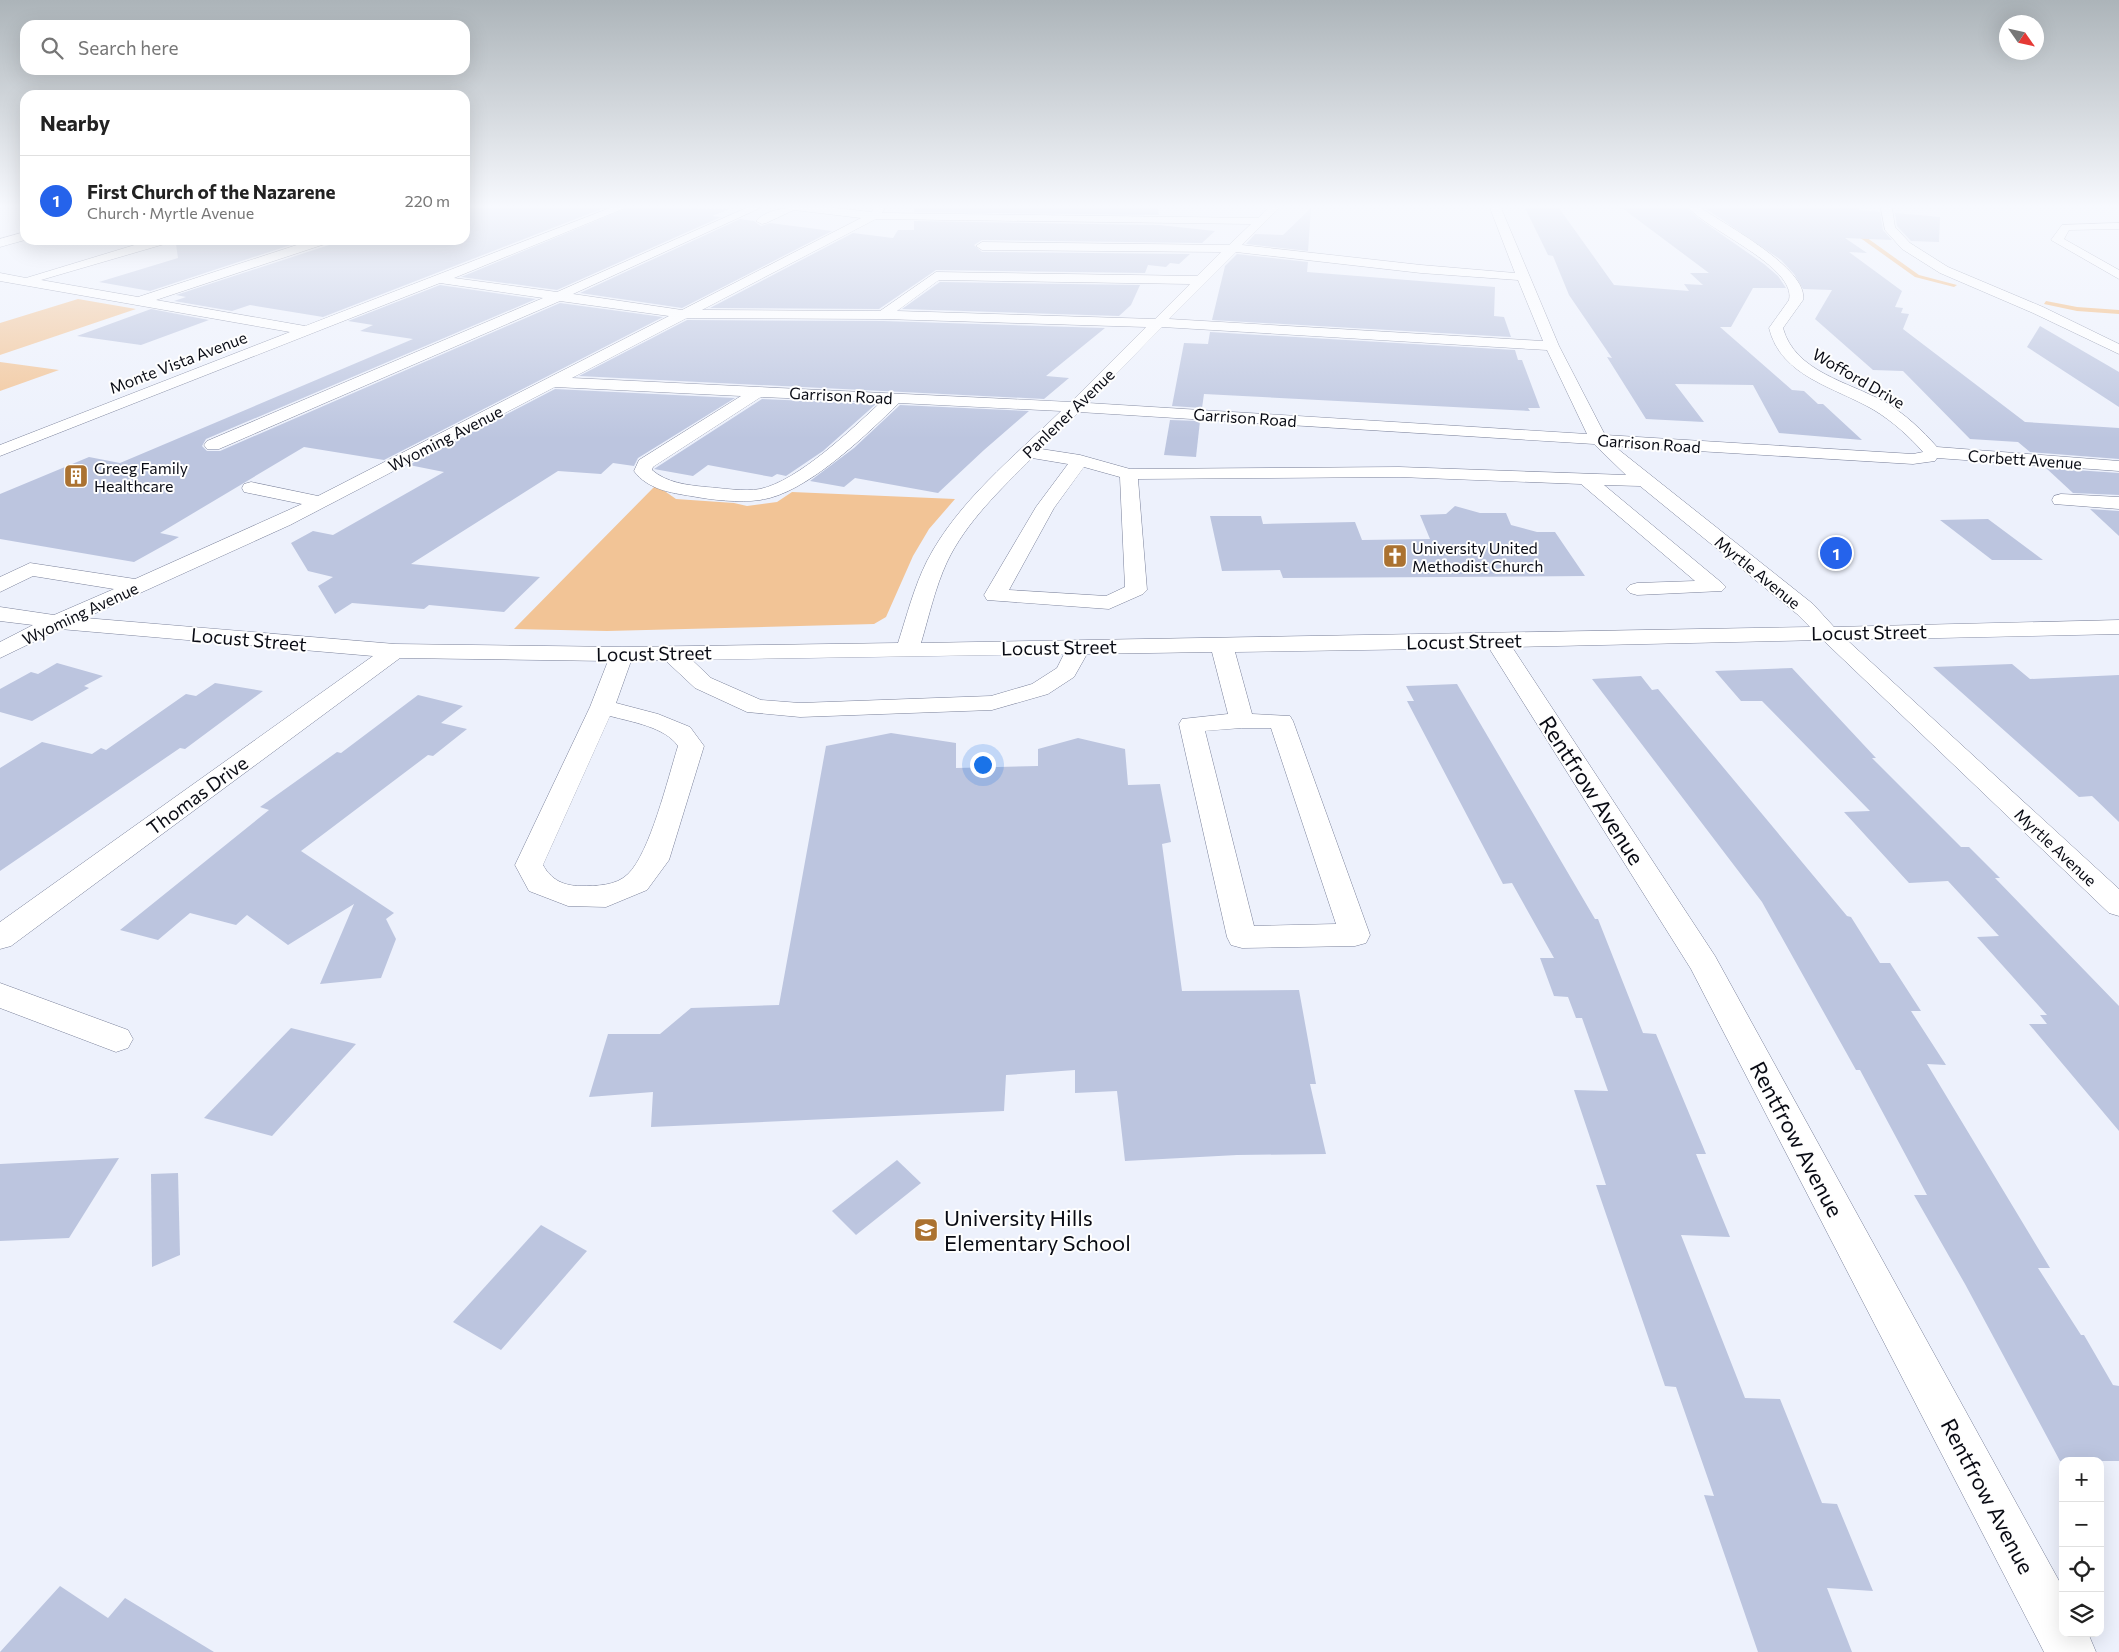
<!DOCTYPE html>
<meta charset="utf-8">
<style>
:root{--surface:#fff;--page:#f2f2f2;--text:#222;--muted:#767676;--line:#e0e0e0;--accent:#2563eb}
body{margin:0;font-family:Commissioner,sans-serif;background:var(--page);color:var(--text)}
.controls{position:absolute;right:15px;bottom:15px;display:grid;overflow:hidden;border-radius:10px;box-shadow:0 5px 20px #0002}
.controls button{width:45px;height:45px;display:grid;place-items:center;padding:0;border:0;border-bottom:1px solid var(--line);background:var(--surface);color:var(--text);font:25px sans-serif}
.compass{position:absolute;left:1999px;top:15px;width:45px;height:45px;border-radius:50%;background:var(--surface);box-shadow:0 5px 20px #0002;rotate:124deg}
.you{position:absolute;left:982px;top:764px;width:18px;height:18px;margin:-12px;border:4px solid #fff;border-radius:50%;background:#1a73e8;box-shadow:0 0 0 8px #1a73e833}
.badge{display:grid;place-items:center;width:32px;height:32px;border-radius:50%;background:var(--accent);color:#fff;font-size:16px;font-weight:700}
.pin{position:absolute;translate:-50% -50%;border:2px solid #fff;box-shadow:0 1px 5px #0006}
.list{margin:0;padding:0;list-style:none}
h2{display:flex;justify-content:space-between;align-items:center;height:65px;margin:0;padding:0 20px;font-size:21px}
h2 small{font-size:16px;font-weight:400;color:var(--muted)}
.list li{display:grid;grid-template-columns:32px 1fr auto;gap:15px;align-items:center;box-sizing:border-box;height:90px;padding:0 20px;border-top:1px solid var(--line)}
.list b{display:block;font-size:19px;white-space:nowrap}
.list p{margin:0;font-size:16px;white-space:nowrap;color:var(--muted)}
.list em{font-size:16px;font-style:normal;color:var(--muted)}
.icon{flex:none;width:28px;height:28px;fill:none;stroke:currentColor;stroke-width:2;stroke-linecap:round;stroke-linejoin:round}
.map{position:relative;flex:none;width:2119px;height:1652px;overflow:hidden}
.search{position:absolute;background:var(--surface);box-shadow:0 5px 20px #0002;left:20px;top:20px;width:450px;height:55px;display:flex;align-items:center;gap:12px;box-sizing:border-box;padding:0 18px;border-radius:15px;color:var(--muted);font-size:19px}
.panel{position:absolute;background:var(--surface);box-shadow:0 5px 20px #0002;left:20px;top:90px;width:450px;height:155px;border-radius:15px}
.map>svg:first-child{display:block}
</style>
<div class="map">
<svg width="2119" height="1652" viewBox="0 0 2119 1652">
<rect width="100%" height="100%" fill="#edf1fc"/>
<!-- green -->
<g fill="#f2c496">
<polygon points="78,299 136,309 0,355 0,323"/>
<polygon points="0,362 59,370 0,391"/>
<polygon points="656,485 676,499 734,503 747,506 777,502 792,492 955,499 929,529 913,556 886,617 874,624 607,631 514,629"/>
</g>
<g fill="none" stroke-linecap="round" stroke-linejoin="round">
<!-- stream -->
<g fill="#f2b473" fill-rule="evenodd">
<polygon points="1852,230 1856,230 1919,275 1957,285 1954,287 1915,277 1852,232"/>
<polygon points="2046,301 2077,307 2119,310 2119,314 2077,311 2044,304"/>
</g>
</g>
<!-- building -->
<g fill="#bcc5df">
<polygon points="465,208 604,208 323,317 250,305 232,311 174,301 186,297 176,295 329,245 332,240 465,240"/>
<polygon points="627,208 730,209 712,216 721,217 557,290 461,277"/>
<polygon points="914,208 1154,208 1158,209 1159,215 914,212"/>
<polygon points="1311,208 1308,251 1246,244 1255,234 1283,235"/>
<polygon points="1525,208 1559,208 1614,285 1689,291 1684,284 1703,285 1690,273 1709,273 1622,208 1687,208 1698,218 1764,264 1778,276 1786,288 1753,288 1731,327 1720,327 1792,390 1804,391 1818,404 1823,404 1862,440 1779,433 1753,385 1675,384 1704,422 1646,419 1607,357 1612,358 1569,295 1553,256 1548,255"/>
<polygon points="1705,208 1859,208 1859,210 1880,212 1883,230 1892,240 1845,238 1867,253 1849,252 1902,291 1895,307 1903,308 1901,313 1909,314 1903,329 2025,422 2119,428 2119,459 2030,452 2018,442 1970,439 1903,371 1873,370 1815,319 1832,290 1803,289 1794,274 1781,260"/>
<polygon points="1895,213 1940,217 1939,242 1911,241 1897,226"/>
<polygon points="740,219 754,221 761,226 770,223 832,231 682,308 580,293"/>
<polygon points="914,221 1159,225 1215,231 1202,243 982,240 974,245 982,252 1190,254 1179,264 1170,263 1166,267 1148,265 1145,273 936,270 879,309 710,308 853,233 893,238 898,230 914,230"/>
<polygon points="191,240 235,245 251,240 306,240 150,291 99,282 178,258 176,244"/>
<polygon points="1237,254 1308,262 1307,272 1495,287 1494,316 1504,317 1511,337 1212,320 1225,266"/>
<polygon points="940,282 1140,285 1131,305 1119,316 902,309"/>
<polygon points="440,285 536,299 206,439 202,446 207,451 220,451 560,303 663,317 384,460 304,447 160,533 179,537 134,562 0,539 0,494 89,457 120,463 413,339 360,331 373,325 348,321"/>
<polygon points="151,309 209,320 141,345 77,336"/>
<polygon points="687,320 883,321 1105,328 1046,376 1069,378 1044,399 579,376"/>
<polygon points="2040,326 2119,372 2119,407 2027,347"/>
<polygon points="1210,332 1515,350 1518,360 1522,360 1540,408 1528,408 1530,411 1204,394 1202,408 1172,406 1184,343 1208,344"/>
<polygon points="555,389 735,398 638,458 634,466 613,463 601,474 558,471 411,564 540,577 504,612 429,605 424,609 352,603 335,614 318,586 333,577 308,571 291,543 313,531 333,535 444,472 409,465"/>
<polygon points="762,399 876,404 823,451 786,476 777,474 772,477 708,465 693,476 654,469"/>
<polygon points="900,405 1029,411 984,450 938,493 855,478 844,487 810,481 854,448"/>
<polygon points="1170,420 1200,421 1196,457 1164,455"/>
<polygon points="2046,468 2119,473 2119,495 2073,493"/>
<polygon points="1455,506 1480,513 1506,513 1511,525 1537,532 1555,532 1585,576 1283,578 1280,570 1222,571 1210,516 1261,516 1263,524 1355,522 1362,540 1430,539 1420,515 1446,514"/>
<polygon points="2090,509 2119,511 2119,536"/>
<polygon points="1988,519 2043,560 1992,560 1940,520"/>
<polygon points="57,663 103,676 84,686 89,688 32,721 0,712 0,689 31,672 38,674"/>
<polygon points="2012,664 2030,679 2119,675 2119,822 2092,796 2079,797 1933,667"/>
<polygon points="1792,668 1876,758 1872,758 1961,847 1969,847 2000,878 1995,878 2119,1006 2119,1131 2029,1024 2047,1024 2040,1015 2047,1015 1977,937 1999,936 1948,881 1909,883 1844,812 1870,811 1762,701 1741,701 1715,671"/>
<polygon points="1641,676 1652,690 1658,689 1847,916 1851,917 1880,963 1890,963 1921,1011 1911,1011 1946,1065 1927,1064 2050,1268 2038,1268 2081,1335 2084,1335 2113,1385 2119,1386 2119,1461 2060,1461 1965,1284 1914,1195 1927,1195 1860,1070 1856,1070 1762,902 1592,679"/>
<polygon points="215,683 263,691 185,749 180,748 0,871 0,768 42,742 92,754 101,748 106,750 186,694 196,696"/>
<polygon points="1457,684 1595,919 1598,919 1643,1033 1656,1034 1706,1154 1696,1154 1730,1237 1681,1235 1745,1398 1780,1399 1822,1503 1837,1504 1873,1591 1827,1588 1852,1652 1758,1652 1704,1495 1714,1496 1676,1387 1665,1386 1596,1185 1606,1185 1574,1090 1608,1091 1582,1018 1576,1018 1568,997 1554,996 1540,958 1554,958 1512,883 1503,884 1407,701 1414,701 1406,686"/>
<polygon points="418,695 463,706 441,723 467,729 433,756 428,755 301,851 394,913 386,919 396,939 381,978 320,984 354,904 288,945 247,915 236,925 190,913 158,940 120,930 269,810 260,807 337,752 341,753"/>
<polygon points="891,733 956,743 956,768 1038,766 1038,749 1078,738 1125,749 1128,785 1160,784 1171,842 1162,844 1182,991 1299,990 1316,1084 1310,1084 1326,1154 1237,1155 1125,1161 1117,1091 1075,1093 1075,1070 1006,1075 1004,1111 651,1127 653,1092 589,1097 608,1034 660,1034 691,1008 779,1005 826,746"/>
<polygon points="291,1028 356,1044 272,1136 204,1118"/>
<polygon points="119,1158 69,1238 0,1241 0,1164"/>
<polygon points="897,1160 921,1183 856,1235 832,1211"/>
<polygon points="178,1173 180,1255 152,1267 151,1174"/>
<polygon points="541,1225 587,1251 501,1350 453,1322"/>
<polygon points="60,1586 108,1618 125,1598 214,1652 0,1652"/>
</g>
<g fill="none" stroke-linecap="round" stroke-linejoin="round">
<defs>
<g id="minor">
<path d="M610,208H625L454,278L557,292L746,208H760L573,294L682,310L861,218L794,210L766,223L762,224L756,221C777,198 842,209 871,212L874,208H885L882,213L1258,218L1268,208H1279L1242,245L1421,265L1515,273L1490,208H1501L1559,346L1605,435L1913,454L1923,452C1909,436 1892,421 1874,410C1835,387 1781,377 1769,328L1789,300C1797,267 1707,230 1689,208H1701C1724,224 1809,269 1803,300L1783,328C1795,372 1849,382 1885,402C1905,414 1922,430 1937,447L2119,461V471L1937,458L1935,461L1913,464L1614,446L1813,604L1834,627L2119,620V634L1847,640L2119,889V916L2109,913L1823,640L1512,647L1715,956L2063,1588V1633H2088L2096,1652H2044L1691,969L1489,648L1235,652L1252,714L1290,716L1293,721L1370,935L1366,943L1355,946L1242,948L1231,945L1227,937L1179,724L1182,719L1228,714L1212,652L1087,654L1074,677L1048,694L992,710L800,717L747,712L695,688L665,660L631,661L616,703L658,714L690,727L704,746L669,860L647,890L606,907L568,906L529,891L515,865L590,707L608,661L400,658L11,946L0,949V922L373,656L60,629L0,658V642L33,625L0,621V607L54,615L114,589L33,576L0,592V577L30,563L135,579L302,504L244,492L242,488L244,484L251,482L318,496L669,316L560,301L219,449H207L204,445L207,441L543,298L440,283L0,456V445L290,332L0,281V273L26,278L151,240H170L168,243L41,280L138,297L312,240H330L328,243L156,300L305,326ZM876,219L1251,224L1229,245L982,242L976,246L982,250L1221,252L1197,276L936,272L880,311L702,310ZM1236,252L1421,273L1518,280L1543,341L1169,319ZM939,280L1190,284L1155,319L897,311ZM687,318L883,319L1146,327L1071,402L572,378ZM1162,327L1547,350L1587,434L1088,403ZM555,387L741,396L639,460L634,471C647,489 671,493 691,496C712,500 739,503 760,500C806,494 866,435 899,403L1061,411C1014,457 958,501 927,561C914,587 907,615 898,643L622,647L395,644L85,618L290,525ZM761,397L881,402C852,429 798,481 760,489C744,492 722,488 706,487C687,485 667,483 652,470L653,467ZM1079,412L1594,444L1626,475L1399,467L1130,469L1080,455L1041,449ZM1032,458L1068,464L1036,507L984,595L987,600L1109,609L1143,594L1147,590L1138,479L1399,477L1581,484L1695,581L1637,583L1630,585L1626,589L1630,593L1637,595L1722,591L1726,587L1722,583L1604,485L1640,486L1797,614L1810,627L921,643C929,616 935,588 947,562C966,522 1001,489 1032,458ZM1084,467L1120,477L1125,587L1106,596L1009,590L1054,508ZM1064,654L1057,668L1032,684L991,696L800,703L761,700L711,678L692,660ZM610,716C632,722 665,727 678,746C668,778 650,853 628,874C616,886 596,886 581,886C564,886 551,880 543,865ZM1242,728H1271L1336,924L1254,926L1205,731Z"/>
<polygon points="1881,208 1892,208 1895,227 1910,243 1948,267 2043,307 2119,344 2119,354 2033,313 1940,273 1902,249 1885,230"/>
<polygon points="2119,223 2119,229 2069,230 2064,239 2119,270 2119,279 2051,240 2062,225"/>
<polygon points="25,232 25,240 0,247 0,239"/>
<polygon points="2061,494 2119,497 2119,509 2054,504 2052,500 2054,496"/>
<polygon points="0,983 128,1030 133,1039 128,1048 116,1052 0,1008"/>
</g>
</defs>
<!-- minor casing -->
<use href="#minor" stroke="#7a819a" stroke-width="1"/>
<!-- minor -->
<use href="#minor" fill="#fff" fill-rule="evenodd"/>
</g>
<!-- sky -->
<linearGradient id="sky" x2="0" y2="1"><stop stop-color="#acb4b9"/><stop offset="0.47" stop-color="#f7f9fe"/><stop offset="1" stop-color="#f7f9fe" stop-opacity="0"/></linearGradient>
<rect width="2119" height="439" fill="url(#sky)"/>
<!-- icons -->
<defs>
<symbol id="building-square" viewBox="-11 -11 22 22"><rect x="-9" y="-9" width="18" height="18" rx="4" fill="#ab7231" stroke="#fefefe"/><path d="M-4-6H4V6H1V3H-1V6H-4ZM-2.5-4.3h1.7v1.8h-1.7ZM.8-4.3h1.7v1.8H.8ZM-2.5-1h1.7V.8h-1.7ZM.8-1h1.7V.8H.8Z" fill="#fff"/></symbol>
<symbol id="church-square" viewBox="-11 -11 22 22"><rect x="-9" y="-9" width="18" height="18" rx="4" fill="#ab7231" stroke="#fefefe"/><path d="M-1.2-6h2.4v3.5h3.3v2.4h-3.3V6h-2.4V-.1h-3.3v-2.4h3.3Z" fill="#fff"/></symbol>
<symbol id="school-square" viewBox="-11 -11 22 22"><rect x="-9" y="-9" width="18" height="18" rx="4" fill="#ab7231" stroke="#fefefe"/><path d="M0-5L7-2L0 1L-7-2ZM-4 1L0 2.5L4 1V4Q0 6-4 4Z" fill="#fff"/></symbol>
</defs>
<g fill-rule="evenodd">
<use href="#building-square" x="62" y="462" width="28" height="28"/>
<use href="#church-square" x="1381" y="542" width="28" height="28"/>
<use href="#school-square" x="912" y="1216" width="28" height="28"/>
</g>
<g text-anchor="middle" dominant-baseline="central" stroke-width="4" stroke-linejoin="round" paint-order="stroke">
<!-- far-street labels -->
<g font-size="16" fill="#090b14" stroke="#fefefe">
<text transform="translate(178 362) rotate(-21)">Monte Vista Avenue</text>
<text transform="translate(1859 378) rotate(30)">Wofford Drive</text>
<text transform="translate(841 395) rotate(3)">Garrison Road</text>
<text transform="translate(1068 413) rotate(-44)">Panlener Avenue</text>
<text transform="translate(1245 417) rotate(4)">Garrison Road</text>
<text transform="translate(445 438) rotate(-27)">Wyoming Avenue</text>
<text transform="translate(1649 443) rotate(4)">Garrison Road</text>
<text transform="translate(2025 459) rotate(4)">Corbett Avenue</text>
<text transform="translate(1758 572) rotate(39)">Myrtle Avenue</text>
<text transform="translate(80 613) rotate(-25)">Wyoming Avenue</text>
<text transform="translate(2056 847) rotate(43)">Myrtle Avenue</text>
</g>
<!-- far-poi labels -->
<g font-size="16" fill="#090b14" stroke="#fefefe" text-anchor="start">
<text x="94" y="467">Greeg Family<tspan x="94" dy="18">Healthcare</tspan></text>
<text x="1412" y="547">University United<tspan x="1412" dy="18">Methodist Church</tspan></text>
</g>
<!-- street labels -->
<g font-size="19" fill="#090b14" stroke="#fefefe">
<text transform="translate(1869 632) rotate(-1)">Locust Street</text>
<text transform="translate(249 639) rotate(5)">Locust Street</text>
<text transform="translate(1464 641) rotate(-1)">Locust Street</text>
<text transform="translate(1059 647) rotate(-1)">Locust Street</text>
<text transform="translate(654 653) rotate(-1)">Locust Street</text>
<text transform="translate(197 795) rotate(-36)">Thomas Drive</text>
</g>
<!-- near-street labels -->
<g font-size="22" fill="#090b14" stroke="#fefefe">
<text transform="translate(1592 790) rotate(57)">Rentfrow Avenue</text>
<text transform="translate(1797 1139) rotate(62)">Rentfrow Avenue</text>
<text transform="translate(1988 1496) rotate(62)">Rentfrow Avenue</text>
</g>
<!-- near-poi labels -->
<g font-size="22" fill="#090b14" stroke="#fefefe" text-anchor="start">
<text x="944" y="1217">University Hills<tspan x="944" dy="25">Elementary School</tspan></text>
</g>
</g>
</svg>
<div class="controls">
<button>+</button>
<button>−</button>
<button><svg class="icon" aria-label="locate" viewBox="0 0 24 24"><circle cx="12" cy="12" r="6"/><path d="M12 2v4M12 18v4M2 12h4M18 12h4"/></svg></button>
<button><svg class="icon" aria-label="layers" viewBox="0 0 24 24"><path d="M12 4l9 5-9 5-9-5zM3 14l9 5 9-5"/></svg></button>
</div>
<svg class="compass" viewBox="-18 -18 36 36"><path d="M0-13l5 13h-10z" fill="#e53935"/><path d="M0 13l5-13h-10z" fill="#767676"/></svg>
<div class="you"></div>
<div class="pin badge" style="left:1836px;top:553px">1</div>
<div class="search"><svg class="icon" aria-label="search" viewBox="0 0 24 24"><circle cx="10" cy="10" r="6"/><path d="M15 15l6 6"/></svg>Search here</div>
<section class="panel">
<h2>Nearby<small></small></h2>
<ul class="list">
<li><span class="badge">1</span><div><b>First Church of the Nazarene</b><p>Church · Myrtle Avenue</p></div><em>220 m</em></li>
</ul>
</section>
</div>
